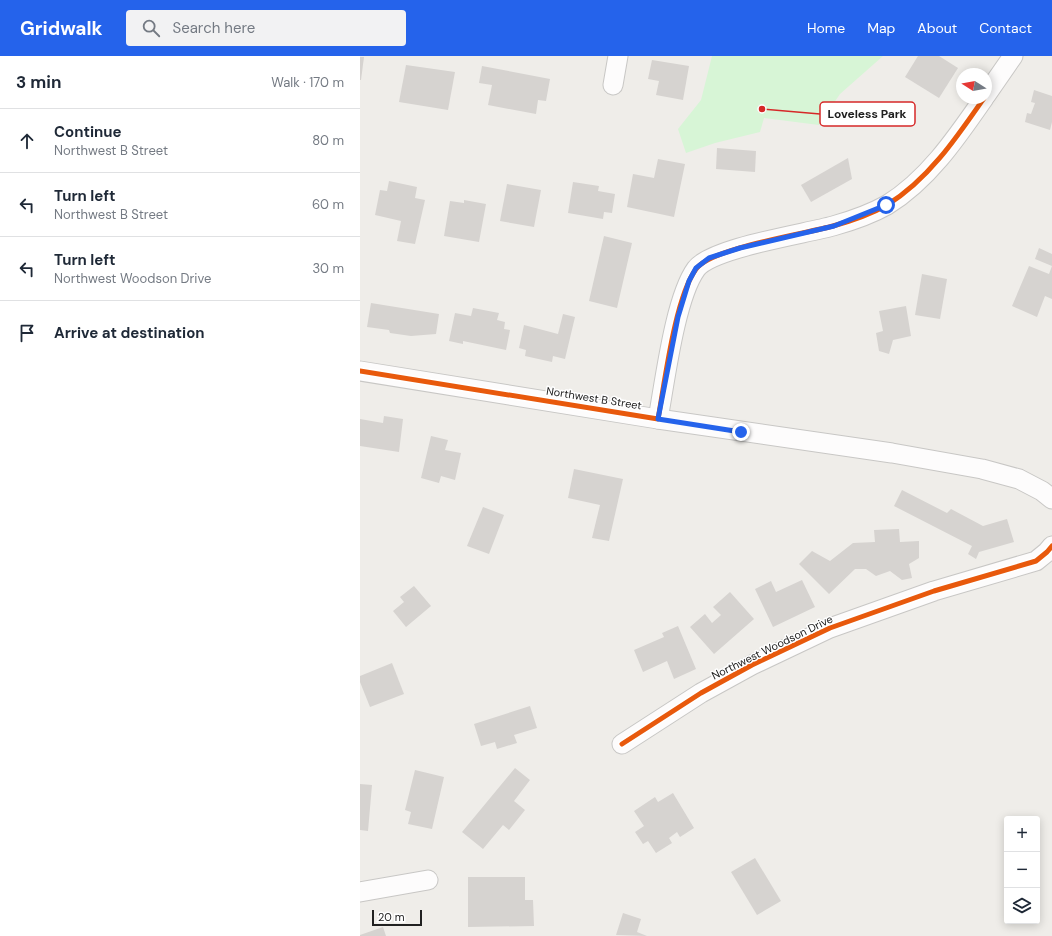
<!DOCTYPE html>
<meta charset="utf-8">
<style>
:root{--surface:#fff;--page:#f2f2f3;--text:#1f2937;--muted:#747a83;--line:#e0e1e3;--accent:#2563eb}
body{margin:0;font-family:"DM Sans",sans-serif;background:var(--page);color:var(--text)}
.controls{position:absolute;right:12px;bottom:12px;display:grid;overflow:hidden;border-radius:4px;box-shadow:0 2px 10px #0003}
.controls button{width:36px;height:36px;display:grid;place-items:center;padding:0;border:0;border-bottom:1px solid var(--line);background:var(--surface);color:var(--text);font:20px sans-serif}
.compass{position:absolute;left:596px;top:12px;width:36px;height:36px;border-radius:50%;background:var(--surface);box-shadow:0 2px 10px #0003;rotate:281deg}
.scale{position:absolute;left:12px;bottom:10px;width:50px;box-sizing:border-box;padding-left:4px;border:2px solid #212121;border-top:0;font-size:11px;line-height:14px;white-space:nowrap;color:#212121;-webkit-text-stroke:3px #fff;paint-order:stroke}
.stop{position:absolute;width:12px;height:12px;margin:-9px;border:3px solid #2563eb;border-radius:50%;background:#fff}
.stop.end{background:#2563eb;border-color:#fff;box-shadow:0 1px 4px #0008}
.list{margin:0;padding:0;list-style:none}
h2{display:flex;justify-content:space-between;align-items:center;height:52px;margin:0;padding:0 16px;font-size:17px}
h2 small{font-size:13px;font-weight:400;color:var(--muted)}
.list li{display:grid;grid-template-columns:26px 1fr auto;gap:12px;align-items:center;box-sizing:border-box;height:64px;padding:0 16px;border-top:1px solid var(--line)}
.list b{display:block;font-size:15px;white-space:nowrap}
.list p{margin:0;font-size:13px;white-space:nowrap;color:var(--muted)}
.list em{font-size:13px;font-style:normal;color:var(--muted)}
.icon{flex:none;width:22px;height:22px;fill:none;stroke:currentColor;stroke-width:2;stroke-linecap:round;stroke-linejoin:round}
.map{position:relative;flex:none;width:692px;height:880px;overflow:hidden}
header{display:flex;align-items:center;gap:24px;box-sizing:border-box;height:56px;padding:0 20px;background:var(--accent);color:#fff}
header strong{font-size:19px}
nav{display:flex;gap:22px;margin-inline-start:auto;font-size:14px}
.search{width:280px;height:36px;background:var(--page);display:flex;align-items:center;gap:10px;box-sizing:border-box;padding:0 14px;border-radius:4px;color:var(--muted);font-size:15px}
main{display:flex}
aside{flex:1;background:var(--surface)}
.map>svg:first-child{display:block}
</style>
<header>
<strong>Gridwalk</strong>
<div class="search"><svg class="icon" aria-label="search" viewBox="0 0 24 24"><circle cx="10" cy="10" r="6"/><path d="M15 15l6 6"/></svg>Search here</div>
<nav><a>Home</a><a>Map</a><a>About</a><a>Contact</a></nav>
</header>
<main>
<aside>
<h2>3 min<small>Walk · 170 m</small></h2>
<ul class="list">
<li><svg class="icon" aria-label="ahead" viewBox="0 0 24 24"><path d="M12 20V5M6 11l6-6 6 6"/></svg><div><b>Continue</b><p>Northwest B Street</p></div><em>80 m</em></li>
<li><svg class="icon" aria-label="left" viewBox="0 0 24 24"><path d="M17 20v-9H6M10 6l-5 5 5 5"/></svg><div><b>Turn left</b><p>Northwest B Street</p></div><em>60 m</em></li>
<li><svg class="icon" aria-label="left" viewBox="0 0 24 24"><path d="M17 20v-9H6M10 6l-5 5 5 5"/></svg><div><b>Turn left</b><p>Northwest Woodson Drive</p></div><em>30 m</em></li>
<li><svg class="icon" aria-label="arrive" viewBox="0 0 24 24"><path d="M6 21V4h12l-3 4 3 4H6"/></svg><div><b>Arrive at destination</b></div></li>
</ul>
</aside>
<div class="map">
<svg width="692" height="880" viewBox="0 0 692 880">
<rect width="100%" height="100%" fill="#efede9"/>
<!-- park -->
<polygon fill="#d7f5d6" points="352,0 523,0 480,38 459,69 404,62 400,76 355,87 326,97 318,73 341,44"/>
<!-- building -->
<g fill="#d6d3d0">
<polygon points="558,0 579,0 598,12 579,42 545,21"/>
<polygon points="0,1 4,1 1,24 0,24"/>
<polygon points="292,4 329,10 323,44 296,39 299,25 288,23"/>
<polygon points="46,9 95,16 88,54 39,46"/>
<polygon points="122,10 190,23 186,45 178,44 176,58 128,49 132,29 119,27"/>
<polygon points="674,34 692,40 692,66 690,74 665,66 667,57 671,58 675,47 671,46"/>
<polygon points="357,92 396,95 395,116 356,113"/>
<polygon points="488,102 492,123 451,146 441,129"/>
<polygon points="298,103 325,108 314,161 267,151 273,118 294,122"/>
<polygon points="29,125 57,131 55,142 65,144 55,188 37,185 41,165 15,159 20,134 27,135"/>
<polygon points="213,126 239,130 238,135 255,138 252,157 244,156 243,163 208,157"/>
<polygon points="147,128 181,134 174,171 140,165"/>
<polygon points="104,144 126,148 119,186 84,180 90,145 104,147"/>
<polygon points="244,180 272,187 257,252 229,245"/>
<polygon points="679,192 692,198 692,243 685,240 677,261 652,250 669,210 689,218 692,210 675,203"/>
<polygon points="562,218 587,223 580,263 555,259"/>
<polygon points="11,247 79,258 76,278 51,280 30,277 29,274 7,271"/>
<polygon points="546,250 551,280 533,284 529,298 519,295 516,277 523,275 519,255"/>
<polygon points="113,252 139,257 137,264 145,266 144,273 150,274 146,294 103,285 103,288 89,285 95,257 111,260"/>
<polygon points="203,258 215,261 205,303 193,300 192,306 165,300 166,294 159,292 164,269 198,278"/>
<polygon points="24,360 43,363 39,396 0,390 0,363 23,367"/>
<polygon points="71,380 88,384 85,394 101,397 95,424 81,420 79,427 61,422"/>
<polygon points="214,413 263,423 249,485 232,482 240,449 208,442"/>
<polygon points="542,434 587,457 591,453 623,470 647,463 654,486 619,496 616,503 608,498 612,490 534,450"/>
<polygon points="123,451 144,459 129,498 107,490"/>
<polygon points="539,473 540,486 559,485 559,502 549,508 552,522 542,524 530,515 516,520 506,513 495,513 469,538 439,508 452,495 470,505 493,487 515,486 514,474"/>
<polygon points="442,524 455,551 413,571 395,533 411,525 416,536"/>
<polygon points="54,530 71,550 46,571 33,555 44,546 40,541"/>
<polygon points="370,536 394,563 354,598 330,571 345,558 352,567 361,559 353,551"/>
<polygon points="318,570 336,613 314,623 307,605 283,616 274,594 304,581 302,577"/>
<polygon points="32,607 44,638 10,651 0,626 0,620"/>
<polygon points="170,650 177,672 154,679 157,687 137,693 135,686 121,690 114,668"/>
<polygon points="155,712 170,724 154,745 165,754 149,774 143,769 123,793 102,776"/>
<polygon points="55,714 84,721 72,773 48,768 51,756 45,754"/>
<polygon points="0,728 12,729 8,775 0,774"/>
<polygon points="313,737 334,772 320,781 317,776 309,782 312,787 296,797 288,785 283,788 275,776 284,770 274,755 295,741 298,746"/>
<polygon points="395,802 421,845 397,859 371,816"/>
<polygon points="108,821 165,821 165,844 173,844 174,870 108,871"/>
<polygon points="263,857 281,863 277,876 287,880 256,879"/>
<polygon points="23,871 26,880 0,880 0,879"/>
</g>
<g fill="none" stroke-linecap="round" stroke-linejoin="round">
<defs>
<g id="minor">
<polyline points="253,29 258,0"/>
<polyline points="626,39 653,0"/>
<path d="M0,315L298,363C305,325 315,242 336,213C351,192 444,178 473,170C491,165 511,158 527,149C568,124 597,81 624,42"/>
<polyline points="298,363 532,397 622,413 659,423 682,435 692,443"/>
<polyline points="262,688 341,637 392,609 470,572 574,535 676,505 687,496 692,490"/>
<polyline points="0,836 68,824"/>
</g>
</defs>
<!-- minor casing -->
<use href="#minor" stroke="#c8c7c5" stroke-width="21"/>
<!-- minor -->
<use href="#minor" stroke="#fdfcfc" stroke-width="19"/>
<defs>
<g id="cycleway">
<path d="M0,315L298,363C305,325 315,242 336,213C351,192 444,178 473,170C491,165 511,158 527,149C568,124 597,81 624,42"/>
<polyline points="262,688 341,637 392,609 470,572 574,535 676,505 687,496 692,490"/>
</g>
</defs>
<!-- cycleway casing -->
<use href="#cycleway" stroke="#fff" stroke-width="8"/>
<!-- cycleway -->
<use href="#cycleway" stroke="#e8590c" stroke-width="5"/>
</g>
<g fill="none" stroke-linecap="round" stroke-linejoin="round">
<!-- route -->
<polyline stroke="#2563eb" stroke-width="5" points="381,376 298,363 318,261 329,225 336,212 349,202 380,192 474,170 526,149"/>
</g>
<g text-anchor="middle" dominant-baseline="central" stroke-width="3" stroke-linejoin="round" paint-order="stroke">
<!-- street labels -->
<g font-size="11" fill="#212121" stroke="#fff">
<text transform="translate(234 342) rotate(9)">Northwest B Street</text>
<text transform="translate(412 591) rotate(-26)">Northwest Woodson Drive</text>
</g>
</g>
<!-- callouts -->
<path fill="none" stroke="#d62828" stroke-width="1.5" d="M402 53L460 58"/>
<circle fill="#d62828" stroke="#fff" stroke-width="1.5" cx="402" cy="53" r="4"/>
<rect fill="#fff" stroke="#d62828" stroke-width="1.5" x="460" y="46" width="95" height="24" rx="4"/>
<g font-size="12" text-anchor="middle" font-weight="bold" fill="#212121">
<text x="507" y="62">Loveless Park</text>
</g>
</svg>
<div class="controls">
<button>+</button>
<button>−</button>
<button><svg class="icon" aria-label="layers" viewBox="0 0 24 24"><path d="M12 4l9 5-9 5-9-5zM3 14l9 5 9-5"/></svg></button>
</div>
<svg class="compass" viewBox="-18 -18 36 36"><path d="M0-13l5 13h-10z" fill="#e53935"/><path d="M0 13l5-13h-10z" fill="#747a83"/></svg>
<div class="scale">20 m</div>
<div class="stop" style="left:526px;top:149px"></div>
<div class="stop end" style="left:381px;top:376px"></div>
</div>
</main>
